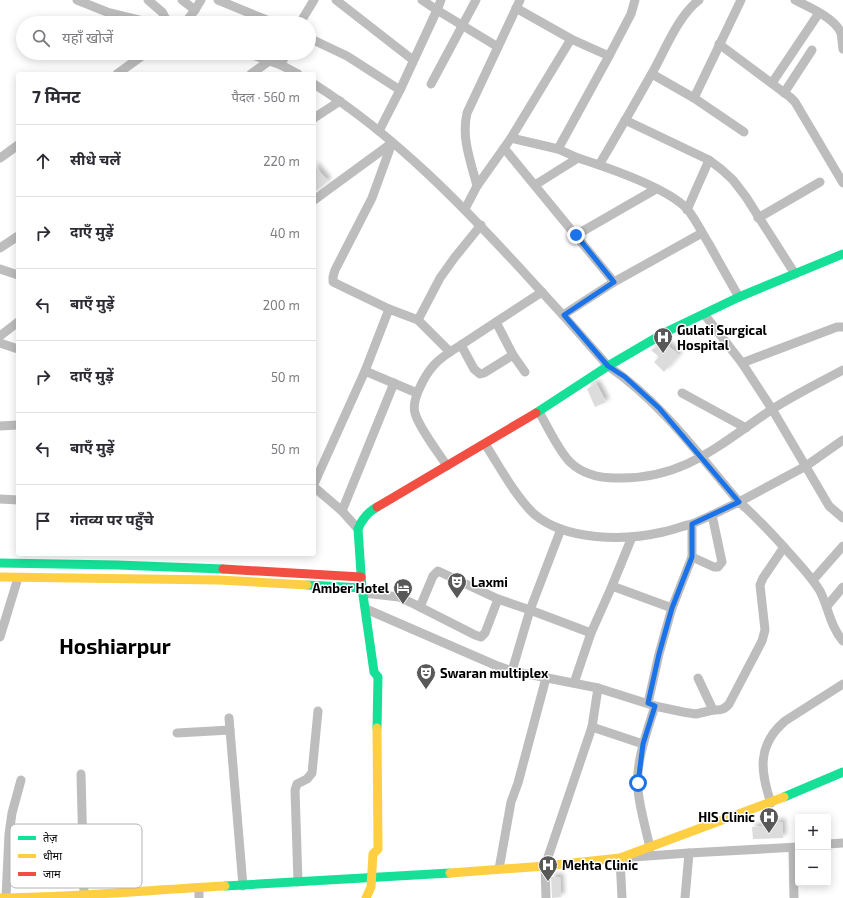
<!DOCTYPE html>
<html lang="hi">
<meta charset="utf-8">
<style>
:root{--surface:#fff;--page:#f7f7f7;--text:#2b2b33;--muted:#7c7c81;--line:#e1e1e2}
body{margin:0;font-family:"Exo 2","Noto Sans Devanagari",sans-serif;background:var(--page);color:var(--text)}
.controls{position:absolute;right:12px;bottom:12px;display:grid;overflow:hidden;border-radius:4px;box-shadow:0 2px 10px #0003}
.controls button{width:36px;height:36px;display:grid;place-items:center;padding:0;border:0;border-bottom:1px solid var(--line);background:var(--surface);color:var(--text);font:20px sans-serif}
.stop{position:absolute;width:12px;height:12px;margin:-9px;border:3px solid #1a73e8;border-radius:50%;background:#fff}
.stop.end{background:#1a73e8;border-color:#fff;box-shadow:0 1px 4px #0008}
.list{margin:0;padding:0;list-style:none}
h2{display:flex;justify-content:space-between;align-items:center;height:52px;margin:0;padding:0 16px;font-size:17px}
h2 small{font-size:13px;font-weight:400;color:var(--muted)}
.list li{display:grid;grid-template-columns:26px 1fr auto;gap:12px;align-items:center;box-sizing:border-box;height:72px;padding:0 16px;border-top:1px solid var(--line)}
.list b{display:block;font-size:15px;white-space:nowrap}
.list em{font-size:13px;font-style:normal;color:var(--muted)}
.icon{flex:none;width:22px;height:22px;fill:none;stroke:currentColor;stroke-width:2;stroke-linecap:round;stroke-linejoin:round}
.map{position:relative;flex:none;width:843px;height:898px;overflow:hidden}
.search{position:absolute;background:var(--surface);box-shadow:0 2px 10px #0003;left:16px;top:16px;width:300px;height:44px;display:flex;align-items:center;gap:10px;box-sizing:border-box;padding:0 14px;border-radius:22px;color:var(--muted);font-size:15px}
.panel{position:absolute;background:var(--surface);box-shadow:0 2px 10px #0003;left:16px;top:72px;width:300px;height:484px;border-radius:4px}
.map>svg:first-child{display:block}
</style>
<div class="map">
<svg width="843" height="898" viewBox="0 0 843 898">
<defs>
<filter id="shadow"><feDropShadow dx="3.5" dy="-3.5" stdDeviation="2" flood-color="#0004"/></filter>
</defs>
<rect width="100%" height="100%" fill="#fff"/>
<!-- building -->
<g fill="#dcdcdc" filter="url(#shadow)">
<polygon points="314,165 328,181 314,193"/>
<polygon points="664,342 679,355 664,372 654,362 659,357 651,350"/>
<polygon points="596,383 606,402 595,407 587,389"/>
<polygon points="775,822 782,822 783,838 753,839 752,827 775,826"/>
<polygon points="551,877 560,877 561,897 552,898"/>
</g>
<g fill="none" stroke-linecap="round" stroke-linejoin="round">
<!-- street -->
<g stroke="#bdbdbd" stroke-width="9">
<polyline points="77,0 107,12 152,23"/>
<polyline points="148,0 162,12 168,23"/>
<polyline points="182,0 195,10"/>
<polyline points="218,0 274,23"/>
<polyline points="336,0 413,60"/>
<polyline points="441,0 437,10 498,47"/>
<path d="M795,0C809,7 835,18 841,33C842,38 842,43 843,49"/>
<polyline points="185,23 195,10 201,0"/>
<polyline points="300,23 314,0"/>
<polyline points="309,38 347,56 400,90 437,10 422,0"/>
<polyline points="719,44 790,97 795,102 843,183"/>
<polyline points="247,53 281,65 298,74"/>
<polyline points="609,56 631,14 635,0"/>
<polyline points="281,65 286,53"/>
<polyline points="117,74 146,53"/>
<polyline points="251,74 269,61"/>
<polyline points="652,74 694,98 744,132"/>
<polyline points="772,83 819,13"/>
<path d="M314,84C396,136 464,207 529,278C556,307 582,336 608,366C661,402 698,454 739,502L806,466L843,440"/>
<polyline points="431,84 476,0"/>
<polyline points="784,93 812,50"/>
<polyline points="694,98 741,0"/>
<polyline points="314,118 340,101"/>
<polyline points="625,120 709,160 721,169 733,180 746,197 795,274"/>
<polyline points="379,131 400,90"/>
<polyline points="511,138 571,39 516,8"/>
<polyline points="392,143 372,198 335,270 333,277 333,282 389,309 418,320 450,352"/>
<polyline points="504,148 511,138 558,149 609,56 571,39"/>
<polyline points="558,149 578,158"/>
<polyline points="0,158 18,145"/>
<path d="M599,165C617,135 634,105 651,75C665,51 677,17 699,0"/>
<path d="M535,185L578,158C606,167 669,188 688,210C696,220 702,233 709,244C719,262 729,280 739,297"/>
<path d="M477,186C471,162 461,138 467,113L520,0"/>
<polyline points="314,200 392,143"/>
<polyline points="465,209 477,186 504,148 614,282 702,233"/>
<polyline points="687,210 709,160"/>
<polyline points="758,218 820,182"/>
<polyline points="576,235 656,189"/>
<polyline points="0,248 18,236"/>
<polyline points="0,269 18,275"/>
<polyline points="704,314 742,363 837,327 843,327"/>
<polyline points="563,315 614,282"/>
<polyline points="418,320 440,278 455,257 481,225"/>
<polyline points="0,336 18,322"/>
<polyline points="0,343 18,349"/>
<polyline points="461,345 496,322"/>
<polyline points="513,355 525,372"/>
<polyline points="742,363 772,409 829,506 843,518"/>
<polyline points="365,371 417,393"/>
<polyline points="682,393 746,428"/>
<path d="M539,412C548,427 559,452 571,463C584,475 600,478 616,478C683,480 719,445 771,410C794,395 819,383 843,370"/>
<polyline points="0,426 18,425"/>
<path d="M485,444C500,467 515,496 534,514C566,541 624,541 663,532C673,530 682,526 692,524"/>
<path d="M447,466C438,452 419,428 415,413C411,400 425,375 434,365C441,357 451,351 461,345L474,369L480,374L484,373L513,355L496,322L542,292"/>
<polyline points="314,484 365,371 389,309"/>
<polyline points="314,487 342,511 358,529"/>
<polyline points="0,499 18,500"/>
<polyline points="342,511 394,383"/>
<polyline points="561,529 530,610 591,633 612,586 632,537"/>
<path d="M692,557L714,567H718L722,562L712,515L739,502C758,518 774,536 791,555C802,567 812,578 820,591C829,609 830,626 843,641"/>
<polyline points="813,580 843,546"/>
<polyline points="612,586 672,608 692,557 692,524 712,515"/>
<polyline points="364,593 399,597 414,604 475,635 481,637 485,633 498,599 530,610 512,671 598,688 655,706 683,712 696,714 713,710 698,678"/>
<polyline points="827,606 843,587"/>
<polyline points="420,607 433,576 438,571 498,599"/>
<polyline points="366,609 495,665 512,671"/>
<polyline points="0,637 18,578"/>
<polyline points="574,683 591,633"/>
<polyline points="648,703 659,654 672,608"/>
<path d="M713,710C720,710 724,710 729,704L762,641L765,630L760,585L763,578L784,547"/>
<polyline points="229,718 243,886"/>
<polyline points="592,727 643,744"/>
<polyline points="177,733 230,730"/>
<polyline points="81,774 84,894"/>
<path d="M771,803C760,771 757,745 785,721L843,684"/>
<polyline points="828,844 843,843"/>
<path d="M650,848C646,829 640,810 638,790C635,764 647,731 655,706"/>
<polyline points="793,848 794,898"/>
<polyline points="499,869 511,802 518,783 546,678"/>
<polyline points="298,882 295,790 297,784 307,779 312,773 318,711"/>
<polyline points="199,888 199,898"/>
<polyline points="6,898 9,834 12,813 21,780"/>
<polyline points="546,898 545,866 592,727 598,688"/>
<polyline points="622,898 620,858 689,853 798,847"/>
<polyline points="685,898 689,853"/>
</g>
<!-- fast -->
<g stroke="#16e098" stroke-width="9">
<polyline points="536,413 608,366 666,332 739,297 843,254"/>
<path d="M377,507C368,512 362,519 358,529L362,588L374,672L378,677L377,728"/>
<polyline points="0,563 117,565 223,569"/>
<polyline points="307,585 362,588"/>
<polyline points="784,797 843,772"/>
<polyline points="225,886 450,873"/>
</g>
<!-- slow -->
<g stroke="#ffcf43" stroke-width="9">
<polyline points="0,577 219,580 307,585"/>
<polyline points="450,873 545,866 620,858 784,797"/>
<path d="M0,898C75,897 150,890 225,886"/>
<polyline points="366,898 371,887 373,854 378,849 377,728"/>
</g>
<!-- jam -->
<g stroke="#f24e42" stroke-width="9">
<polyline points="377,507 536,413"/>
<polyline points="223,569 361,577"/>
</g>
</g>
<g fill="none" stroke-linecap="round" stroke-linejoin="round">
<!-- route -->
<polyline stroke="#1a73e8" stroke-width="5" points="576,235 614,282 564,315 608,366 625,377 659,408 739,502 692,524 692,557 672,608 659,654 648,703 655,706 643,744 638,783"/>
</g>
<!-- icons -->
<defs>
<symbol id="hospital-pin" viewBox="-11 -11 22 30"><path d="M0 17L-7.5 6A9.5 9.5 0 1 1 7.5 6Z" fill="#595959" stroke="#fff"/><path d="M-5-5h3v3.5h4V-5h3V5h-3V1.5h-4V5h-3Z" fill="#fff"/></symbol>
<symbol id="theatre-pin" viewBox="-11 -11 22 30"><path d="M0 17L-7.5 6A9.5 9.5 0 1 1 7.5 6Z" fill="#595959" stroke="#fff"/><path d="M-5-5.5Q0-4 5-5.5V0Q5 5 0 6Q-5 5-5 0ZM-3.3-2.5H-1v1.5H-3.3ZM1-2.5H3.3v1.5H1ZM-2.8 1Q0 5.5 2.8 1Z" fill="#fff"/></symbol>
<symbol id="hotel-pin" viewBox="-11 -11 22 30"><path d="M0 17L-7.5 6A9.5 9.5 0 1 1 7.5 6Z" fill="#595959" stroke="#fff"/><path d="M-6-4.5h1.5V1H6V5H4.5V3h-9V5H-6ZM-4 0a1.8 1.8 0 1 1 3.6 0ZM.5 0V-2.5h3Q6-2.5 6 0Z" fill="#fff"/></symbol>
</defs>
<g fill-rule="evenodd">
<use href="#hospital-pin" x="652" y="326" width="22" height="30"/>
<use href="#theatre-pin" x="446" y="571" width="22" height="30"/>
<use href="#hotel-pin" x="392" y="577" width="22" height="30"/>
<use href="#theatre-pin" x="415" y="662" width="22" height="30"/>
<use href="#hospital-pin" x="758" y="806" width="22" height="30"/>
<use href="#hospital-pin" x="537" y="854" width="22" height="30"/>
</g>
<g text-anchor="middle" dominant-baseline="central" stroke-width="3" stroke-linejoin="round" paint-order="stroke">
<!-- poi labels -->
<g font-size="13" font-weight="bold" fill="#000" stroke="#fff" text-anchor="start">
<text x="677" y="330">Gulati Surgical<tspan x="677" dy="15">Hospital</tspan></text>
<text x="471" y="582">Laxmi</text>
<text x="389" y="588" text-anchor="end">Amber Hotel</text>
<text x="440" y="673">Swaran multiplex</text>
<text x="755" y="817" text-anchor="end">HIS Clinic</text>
<text x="562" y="865">Mehta Clinic</text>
</g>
<!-- town labels -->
<g font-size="21" font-weight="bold" fill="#000" stroke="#fff">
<text x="115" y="645">Hoshiarpur</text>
</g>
</g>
<!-- legend -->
<rect x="10" y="824" width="132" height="64" rx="6" fill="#fff" stroke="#b2b2b2" stroke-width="1"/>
<rect x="18" y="836" width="18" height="4" fill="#16e098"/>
<rect x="18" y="854" width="18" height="4" fill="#ffcf43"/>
<rect x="18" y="872" width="18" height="4" fill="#f24e42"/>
<g font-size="11" fill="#000">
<text x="43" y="842">तेज़</text>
<text x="43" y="860">धीमा</text>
<text x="43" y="878">जाम</text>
</g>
</svg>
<div class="controls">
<button>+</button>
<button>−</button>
</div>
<div class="stop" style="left:638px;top:783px"></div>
<div class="stop end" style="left:576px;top:235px"></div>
<div class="search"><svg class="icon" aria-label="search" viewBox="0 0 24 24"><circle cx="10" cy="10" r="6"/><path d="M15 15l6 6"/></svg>यहाँ खोजें</div>
<section class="panel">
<h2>7 मिनट<small>पैदल · 560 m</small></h2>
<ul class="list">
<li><svg class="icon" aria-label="ahead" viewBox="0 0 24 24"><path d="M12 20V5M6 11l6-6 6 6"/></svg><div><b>सीधे चलें</b></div><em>220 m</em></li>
<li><svg class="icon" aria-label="right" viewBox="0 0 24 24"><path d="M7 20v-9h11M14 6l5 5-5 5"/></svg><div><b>दाएँ मुड़ें</b></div><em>40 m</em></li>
<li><svg class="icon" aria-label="left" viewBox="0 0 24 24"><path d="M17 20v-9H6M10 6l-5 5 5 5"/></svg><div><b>बाएँ मुड़ें</b></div><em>200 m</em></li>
<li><svg class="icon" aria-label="right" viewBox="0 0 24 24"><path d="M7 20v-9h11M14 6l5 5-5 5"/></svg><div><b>दाएँ मुड़ें</b></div><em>50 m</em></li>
<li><svg class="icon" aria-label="left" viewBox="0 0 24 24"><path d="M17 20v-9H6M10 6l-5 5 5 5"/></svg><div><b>बाएँ मुड़ें</b></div><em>50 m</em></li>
<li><svg class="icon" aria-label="arrive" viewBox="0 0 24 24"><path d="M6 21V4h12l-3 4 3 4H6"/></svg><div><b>गंतव्य पर पहुँचे</b></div></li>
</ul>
</section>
</div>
